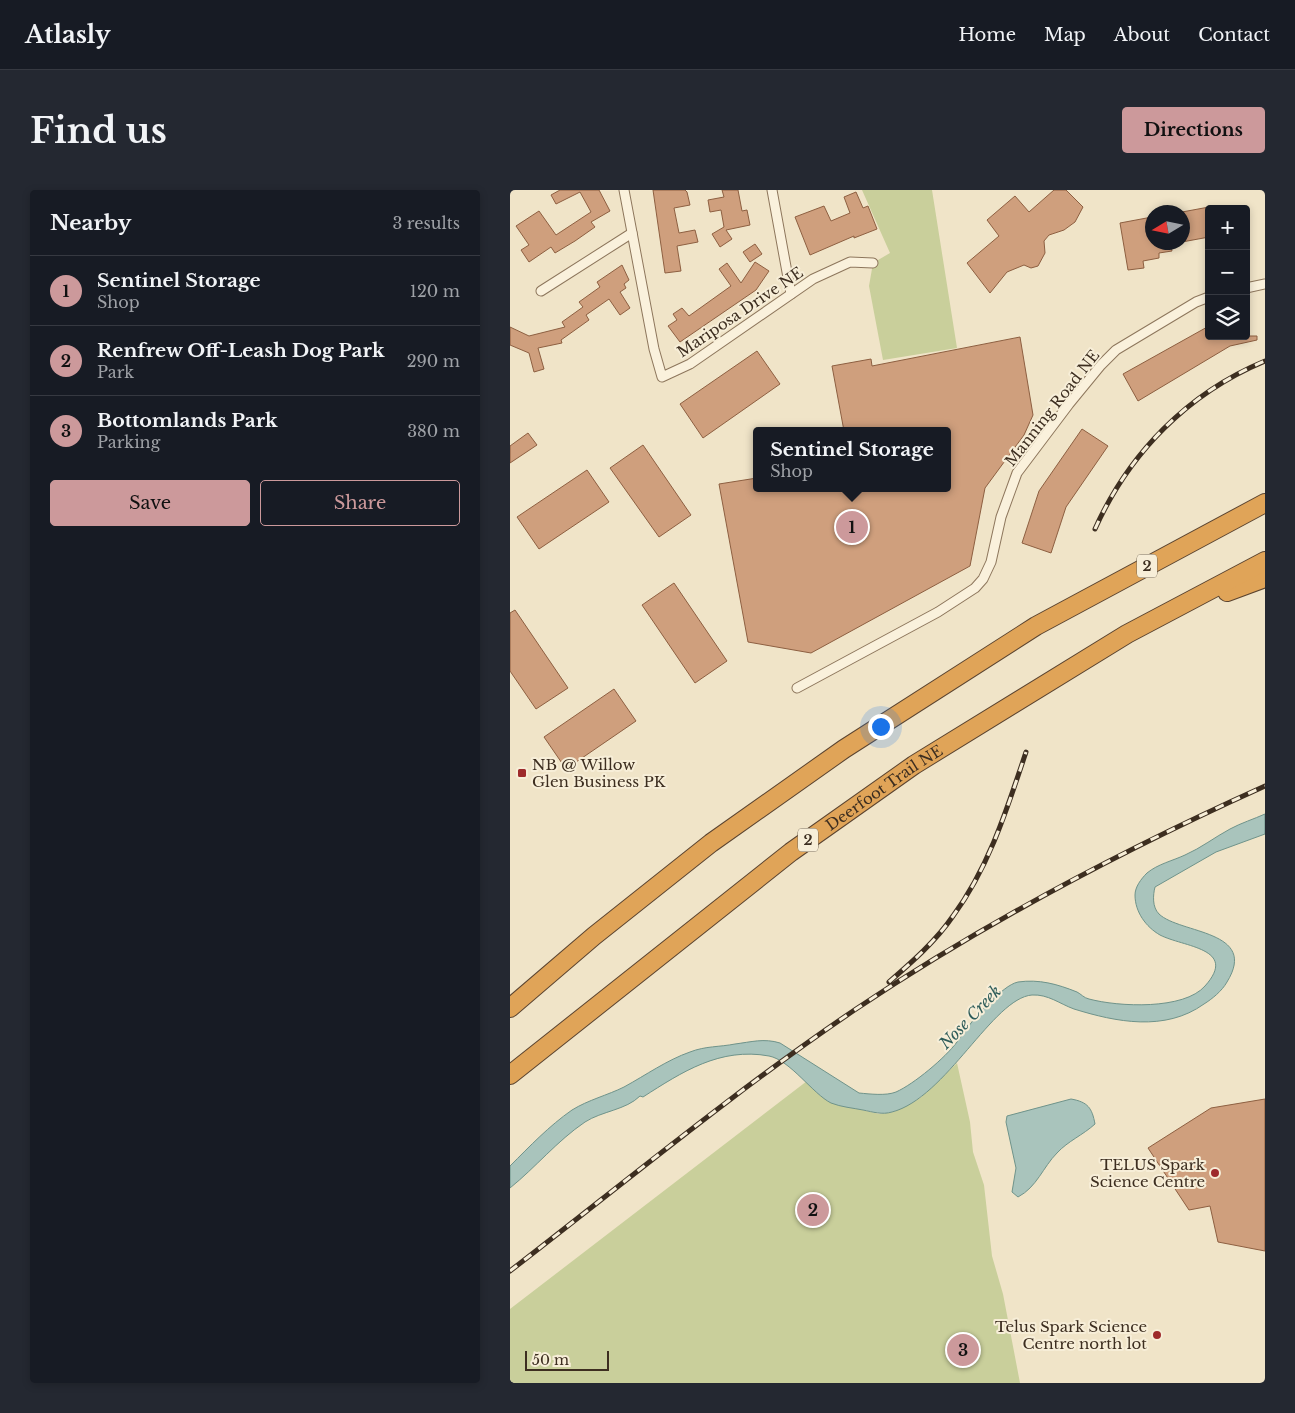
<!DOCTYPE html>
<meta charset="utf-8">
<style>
:root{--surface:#171b24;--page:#242831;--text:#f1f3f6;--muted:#9ea1a6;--line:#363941;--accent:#cc999b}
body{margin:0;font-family:"Libre Baskerville",serif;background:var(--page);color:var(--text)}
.controls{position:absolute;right:15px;top:15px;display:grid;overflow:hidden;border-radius:5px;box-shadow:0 2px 8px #0003}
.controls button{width:45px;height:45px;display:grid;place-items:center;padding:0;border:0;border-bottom:1px solid var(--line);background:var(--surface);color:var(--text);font:25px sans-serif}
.compass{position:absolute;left:635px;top:15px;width:45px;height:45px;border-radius:50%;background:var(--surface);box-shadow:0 2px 8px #0003;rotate:260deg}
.scale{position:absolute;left:15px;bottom:12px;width:84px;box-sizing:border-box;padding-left:5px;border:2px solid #3d2e20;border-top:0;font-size:14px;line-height:18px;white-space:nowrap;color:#3d2e20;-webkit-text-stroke:4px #f7eed8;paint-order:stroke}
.you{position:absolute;left:370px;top:536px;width:18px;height:18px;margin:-12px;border:4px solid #fff;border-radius:50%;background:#1a73e8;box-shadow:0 0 0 8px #1a73e833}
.badge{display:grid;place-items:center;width:32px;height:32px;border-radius:50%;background:var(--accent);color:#111;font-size:16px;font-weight:700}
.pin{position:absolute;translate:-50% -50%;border:2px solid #fff;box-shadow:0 1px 5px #0006}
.popup{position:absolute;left:243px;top:237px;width:198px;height:65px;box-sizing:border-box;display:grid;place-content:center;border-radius:5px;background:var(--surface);filter:drop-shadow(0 1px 4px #0005);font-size:16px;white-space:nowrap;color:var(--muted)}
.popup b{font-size:19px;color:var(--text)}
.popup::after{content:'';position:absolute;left:50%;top:100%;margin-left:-10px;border:10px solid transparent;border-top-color:var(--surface)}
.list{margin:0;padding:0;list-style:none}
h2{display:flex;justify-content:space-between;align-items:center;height:65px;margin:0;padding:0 20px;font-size:21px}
h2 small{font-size:16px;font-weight:400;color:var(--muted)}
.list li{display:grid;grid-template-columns:32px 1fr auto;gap:15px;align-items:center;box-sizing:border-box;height:70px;padding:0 20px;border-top:1px solid var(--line)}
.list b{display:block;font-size:19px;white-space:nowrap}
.list p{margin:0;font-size:16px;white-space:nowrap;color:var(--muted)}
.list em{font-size:16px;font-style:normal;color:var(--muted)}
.actions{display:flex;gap:10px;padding:15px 20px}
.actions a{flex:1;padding:11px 0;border:1px solid var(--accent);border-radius:5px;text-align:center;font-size:18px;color:var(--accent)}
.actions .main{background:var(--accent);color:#111}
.icon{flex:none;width:28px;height:28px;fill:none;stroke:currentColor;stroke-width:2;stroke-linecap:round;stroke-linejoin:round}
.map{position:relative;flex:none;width:755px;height:1193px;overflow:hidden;border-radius:5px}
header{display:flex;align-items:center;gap:30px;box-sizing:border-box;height:70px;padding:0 25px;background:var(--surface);border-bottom:1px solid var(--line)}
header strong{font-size:24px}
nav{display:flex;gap:28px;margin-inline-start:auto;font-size:18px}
.intro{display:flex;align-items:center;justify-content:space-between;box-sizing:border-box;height:120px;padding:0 30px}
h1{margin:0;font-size:35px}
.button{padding:12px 22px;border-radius:5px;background:var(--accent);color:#111;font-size:18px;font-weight:700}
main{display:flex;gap:30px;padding:0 30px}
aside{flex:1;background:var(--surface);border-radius:5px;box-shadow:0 2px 8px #0003}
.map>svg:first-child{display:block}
</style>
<header>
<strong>Atlasly</strong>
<nav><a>Home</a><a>Map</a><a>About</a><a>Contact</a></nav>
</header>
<div class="intro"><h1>Find us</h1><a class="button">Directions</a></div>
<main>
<aside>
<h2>Nearby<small>3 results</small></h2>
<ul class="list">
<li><span class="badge">1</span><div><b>Sentinel Storage</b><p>Shop</p></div><em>120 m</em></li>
<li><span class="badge">2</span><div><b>Renfrew Off-Leash Dog Park</b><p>Park</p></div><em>290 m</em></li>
<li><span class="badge">3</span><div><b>Bottomlands Park</b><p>Parking</p></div><em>380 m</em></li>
</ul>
<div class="actions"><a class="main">Save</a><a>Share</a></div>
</aside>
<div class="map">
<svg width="755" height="1193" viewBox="0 0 755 1193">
<rect width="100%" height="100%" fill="#f0e4c8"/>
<!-- green -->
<g fill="#c9cf9b">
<polygon points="352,0 422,0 447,158 373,170 359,96 363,73 380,63"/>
<polygon points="447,873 460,932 463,962 474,995 482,1066 493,1104 510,1193 0,1193 0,1119 297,891 320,912 369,924 383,922 410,908"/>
</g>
<!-- water -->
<g fill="#a9c4bc" stroke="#6f938a">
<path d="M755,624V644L706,662L645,697C643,705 642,717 649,724C670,744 749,740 717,792C712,801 702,809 694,814C655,842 606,832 564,819C550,814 538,804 522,805C483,808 436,908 382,922C372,925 363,922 353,920C343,918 331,917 321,913C303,904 280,870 259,866C210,857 172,882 133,907L130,906C116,920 92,921 75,932C47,951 26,977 0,998V976C20,956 39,936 62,920C78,910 98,905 114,897C136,885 157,870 180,862C195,856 210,857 225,854C241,852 254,848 270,853L349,903C360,904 376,906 386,902C404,894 435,868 447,852C458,837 469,821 483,809C490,803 499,794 508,792C529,789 547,794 567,802C571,804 574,808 579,809C609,817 674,820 695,796C729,758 673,757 650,745C636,737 625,722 625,705C625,697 631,689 637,683C648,674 662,671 675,665C691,658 705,647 720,639C731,633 744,629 755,624Z"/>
<path d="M561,909C578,912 582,918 585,934C573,945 558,951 547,963C533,977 527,997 508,1007L502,1002L506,978L496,932L497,926Z"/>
</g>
<!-- building -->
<g fill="#cf9f7d" stroke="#8d5f41">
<polygon points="50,0 89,0 100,21 81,32 85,37 65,51 45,63 41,57 19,72 11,60 19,55 6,36 29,21 46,45 81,22 70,2 46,14 41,5"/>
<polygon points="143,0 175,0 177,2 180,15 164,18 169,43 185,40 188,52 167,56 171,81 155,83"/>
<polygon points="212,0 228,0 232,21 237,20 240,35 216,40 222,49 210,57 202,44 214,37 211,20 200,22 198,10 214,7"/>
<polygon points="544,0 556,0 573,17 565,32 554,40 539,45 534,51 535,63 528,76 521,78 514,75 497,82 480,103 457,73 489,46 477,30 505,6 519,22"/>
<polygon points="346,2 353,18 358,16 367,39 344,48 344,46 300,65 285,27 314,16 321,31 340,23 334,7"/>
<polygon points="699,17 699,47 672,52 672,22"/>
<polygon points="642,27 642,52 660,52 662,61 649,63 649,68 633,71 634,78 618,80 610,33"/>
<polygon points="245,54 252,64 240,72 233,62"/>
<polygon points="245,72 259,81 246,100 170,152 158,136 167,130 163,124 172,118 179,126 221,96 209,79 217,73 231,93"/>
<polygon points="112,75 119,90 114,94 116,98 110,102 120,118 110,125 99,109 76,125 79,130 51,150 52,153 28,158 34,179 24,182 19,163 0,155 0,137 19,146 55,137 52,132 73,117 69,112 90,97 87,92"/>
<polygon points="699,136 699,146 747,146 747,150 720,156 628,211 613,184"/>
<polygon points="510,147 523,225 514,245 475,298 460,376 301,463 238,452 209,294 247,288 247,298 437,298 437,241 334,241 322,176 361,169 362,176"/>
<polygon points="247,161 270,194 193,248 170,214"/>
<polygon points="572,239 598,256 556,317 541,363 512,353 529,301"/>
<polygon points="18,243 27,255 0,273 0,256"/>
<polygon points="133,255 181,325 149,347 100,278"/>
<polygon points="77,280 99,312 29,359 7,327"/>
<polygon points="164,393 217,471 185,493 132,415"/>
<polygon points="5,420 58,498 26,519 0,481 0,423"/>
<polygon points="104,499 126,531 56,579 34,547"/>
<polygon points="755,909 755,1061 708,1052 700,1016 679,1020 638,958 701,918"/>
</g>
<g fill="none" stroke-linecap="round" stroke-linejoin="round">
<defs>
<g id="street">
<polyline points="114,0 144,159 152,187 180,174 303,89 340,72 363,73"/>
<polyline points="262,0 281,104"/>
<polyline points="736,98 755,94"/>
<polyline points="31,101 122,43"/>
<polyline points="287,498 428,422 465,398 473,389 481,372 491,327 507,283 559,214 591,175 606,160 686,112 699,107"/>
</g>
<g id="highway">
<polyline points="717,402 755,388"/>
<polyline points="0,818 84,746 201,653 334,559 526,436 755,313"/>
<path id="s1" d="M0,885L281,662L404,575L617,444L755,371"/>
</g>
</defs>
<!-- street casing -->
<use href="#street" stroke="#8d765c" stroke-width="11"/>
<!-- highway casing -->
<use href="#highway" stroke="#5b4430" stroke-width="20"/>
<!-- street -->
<use href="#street" stroke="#faf1dc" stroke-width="9"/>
<!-- highway -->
<use href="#highway" stroke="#e0a458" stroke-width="18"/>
<defs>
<g id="rail">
<path d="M585,339C619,263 678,203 755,171"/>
<path d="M379,792C402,772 426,751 443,726C479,677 497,619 516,562"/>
<path d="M0,1081C114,993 226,900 346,819C476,732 613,660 755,596"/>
</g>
</defs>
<!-- rail casing -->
<use href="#rail" stroke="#3d2e20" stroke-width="5"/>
<!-- rail -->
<use href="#rail" stroke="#f7eed8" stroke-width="3" stroke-dasharray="9" stroke-linecap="butt"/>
</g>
<!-- markers -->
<g fill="#9e2a2b" stroke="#f7eed8" stroke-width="2">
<rect x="7" y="578" width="10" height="10" rx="2.5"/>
<circle cx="705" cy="983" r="5"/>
<circle cx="647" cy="1145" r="5"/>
</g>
<g text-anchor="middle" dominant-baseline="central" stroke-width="4" stroke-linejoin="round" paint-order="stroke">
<!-- shield labels -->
<g fill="#f7eed8" stroke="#756857" stroke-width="1">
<rect x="627" y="364.5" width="20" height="23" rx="4"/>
<rect x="288" y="638.5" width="20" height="23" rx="4"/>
</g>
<g font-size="14" font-weight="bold" fill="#3d2e20">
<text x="637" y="376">2</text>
<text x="298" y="650">2</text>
</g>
<!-- street labels -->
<g font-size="15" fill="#3d2e20" stroke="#f7eed8">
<text transform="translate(230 122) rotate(-34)">Mariposa Drive NE</text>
<text transform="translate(542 218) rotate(-52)">Manning Road NE</text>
<text stroke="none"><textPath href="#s1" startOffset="472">Deerfoot Trail NE</textPath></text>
</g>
<!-- poi labels -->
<g font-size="15" fill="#3d2e20" stroke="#f7eed8" text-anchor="end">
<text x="22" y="574" text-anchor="start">NB @ Willow<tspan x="22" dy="17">Glen Business PK</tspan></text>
<text x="695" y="974">TELUS Spark<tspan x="695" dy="17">Science Centre</tspan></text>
<text x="637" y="1136">Telus Spark Science<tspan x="637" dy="17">Centre north lot</tspan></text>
</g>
<!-- water labels -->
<g font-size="16" font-style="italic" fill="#2f5d5a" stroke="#f7eed8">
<text transform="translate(460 827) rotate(-46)">Nose Creek</text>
</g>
</g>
</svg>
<div class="controls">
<button>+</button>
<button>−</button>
<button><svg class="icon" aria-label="layers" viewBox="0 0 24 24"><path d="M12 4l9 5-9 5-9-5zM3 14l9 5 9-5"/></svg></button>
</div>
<svg class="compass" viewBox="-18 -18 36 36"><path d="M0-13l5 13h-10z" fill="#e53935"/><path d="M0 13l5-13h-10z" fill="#9ea1a6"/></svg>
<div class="scale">50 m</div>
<div class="you"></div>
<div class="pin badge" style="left:342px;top:337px">1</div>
<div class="popup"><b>Sentinel Storage</b>Shop</div>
<div class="pin badge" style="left:303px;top:1020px">2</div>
<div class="pin badge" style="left:453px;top:1160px">3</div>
</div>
</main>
